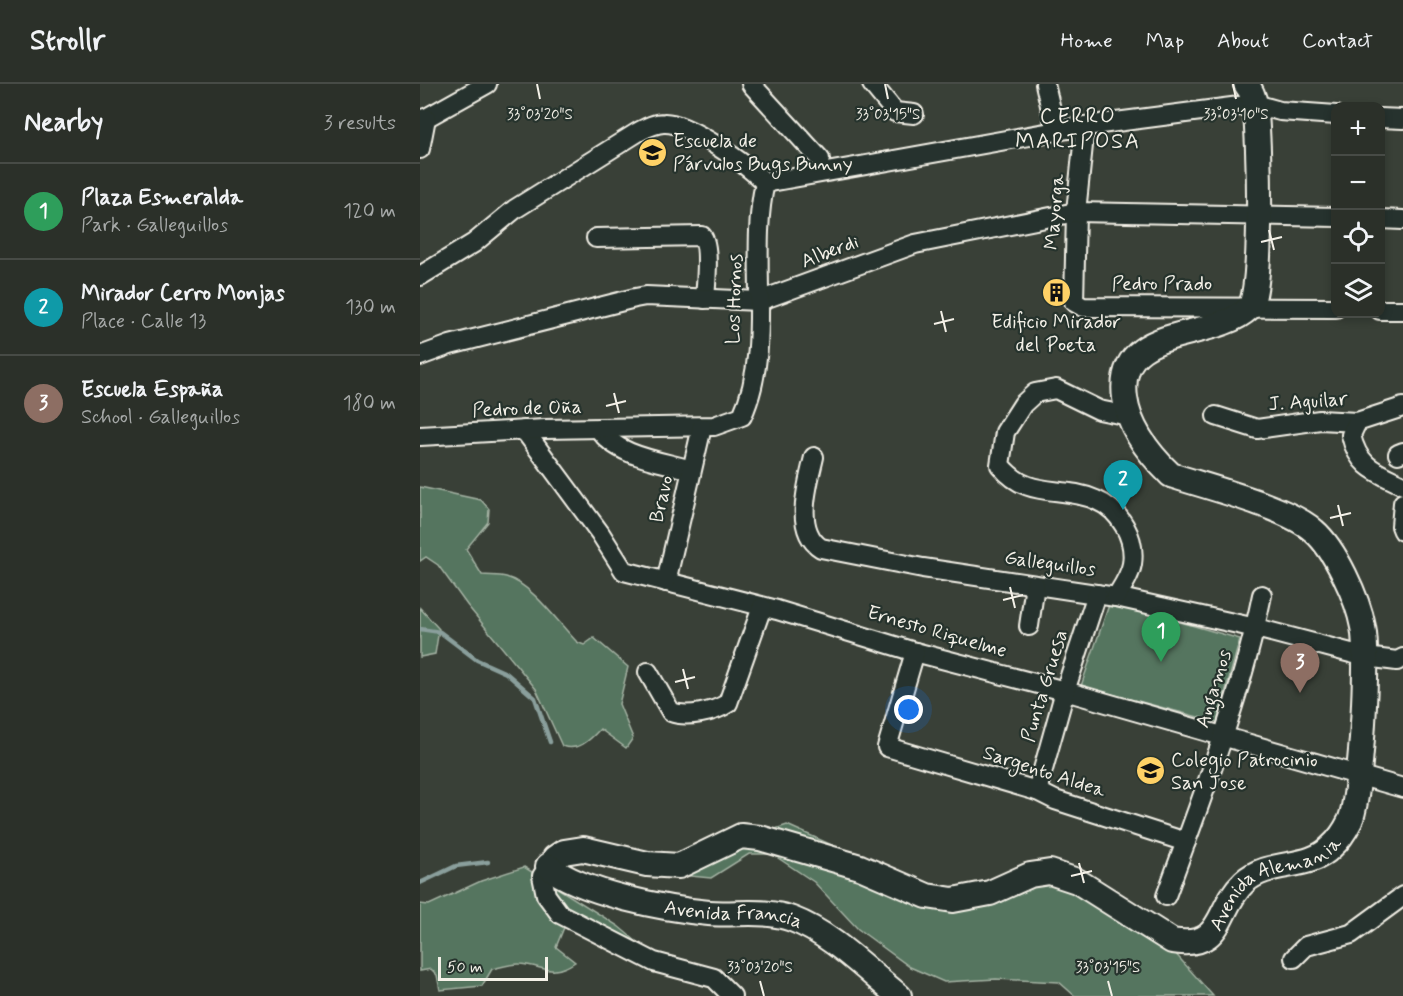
<!DOCTYPE html>
<meta charset="utf-8">
<style>
:root{--surface:#2b3029;--page:#373c35;--text:#f1f3f6;--muted:#a6a9a8;--line:#474b46;--accent:#ffd166}
body{margin:0;font-family:Mynerve,sans-serif;background:var(--page);color:var(--text)}
.controls{position:absolute;right:18px;top:18px;display:grid;overflow:hidden;border-radius:12px;box-shadow:0 3px 9px #0003}
.controls button{width:54px;height:54px;display:grid;place-items:center;padding:0;border:0;border-bottom:2px solid var(--line);background:var(--surface);color:var(--text);font:30px sans-serif}
.scale{position:absolute;left:18px;bottom:15px;width:110px;box-sizing:border-box;padding-left:6px;border:3px solid #f4f1e8;border-top:0;font-size:16px;line-height:21px;white-space:nowrap;color:#f4f1e8;-webkit-text-stroke:4px #26332d;paint-order:stroke}
.you{position:absolute;left:489px;top:626px;width:21px;height:21px;margin:-15px;border:4px solid #fff;border-radius:50%;background:#1a73e8;box-shadow:0 0 0 9px #1a73e833}
.badge{display:grid;place-items:center;width:39px;height:39px;border-radius:50%;background:var(--accent);color:#fff;font-size:20px;font-weight:700}
.pin{position:absolute;translate:-50% -50px;filter:drop-shadow(0 2px 3px #0008)}
.pin::after{content:'';position:absolute;top:32px;width:21px;height:18px;background:inherit;clip-path:polygon(0 0,100% 0,50% 100%)}
.list{margin:0;padding:0;list-style:none}
h2{display:flex;justify-content:space-between;align-items:center;height:78px;margin:0;padding:0 24px;font-size:26px}
h2 small{font-size:20px;font-weight:400;color:var(--muted)}
.list li{display:grid;grid-template-columns:39px 1fr auto;gap:18px;align-items:center;box-sizing:border-box;height:96px;padding:0 24px;border-top:2px solid var(--line)}
.list b{display:block;font-size:22px;white-space:nowrap}
.list p{margin:0;font-size:20px;white-space:nowrap;color:var(--muted)}
.list em{font-size:20px;font-style:normal;color:var(--muted)}
.icon{flex:none;width:33px;height:33px;fill:none;stroke:currentColor;stroke-width:2;stroke-linecap:round;stroke-linejoin:round}
.map{position:relative;flex:none;width:983px;height:912px;overflow:hidden}
header{display:flex;align-items:center;gap:36px;box-sizing:border-box;height:84px;padding:0 30px;background:var(--surface);border-bottom:2px solid var(--line)}
header strong{font-size:28px}
nav{display:flex;gap:33px;margin-inline-start:auto;font-size:21px}
main{display:flex}
aside{flex:1;background:var(--surface)}
.map>svg:first-child{display:block}
</style>
<header>
<strong>Strollr</strong>
<nav><a>Home</a><a>Map</a><a>About</a><a>Contact</a></nav>
</header>
<main>
<aside>
<h2>Nearby<small>3 results</small></h2>
<ul class="list">
<li><span class="badge" style="background:#2e9e5b">1</span><div><b>Plaza Esmeralda</b><p>Park · Galleguillos</p></div><em>120 m</em></li>
<li><span class="badge" style="background:#0f9aa8">2</span><div><b>Mirador Cerro Monjas</b><p>Place · Calle 13</p></div><em>130 m</em></li>
<li><span class="badge" style="background:#8d6e63">3</span><div><b>Escuela España</b><p>School · Galleguillos</p></div><em>180 m</em></li>
</ul>
</aside>
<div class="map">
<svg width="983" height="912" viewBox="0 0 983 912">
<rect width="100%" height="100%" fill="#394037"/>
<filter id="ink" filterUnits="userSpaceOnUse"><feTurbulence type="fractalNoise" baseFrequency=".0167" numOctaves="2"/><feDisplacementMap in="SourceGraphic" scale="12" xChannelSelector="R" yChannelSelector="G"/><feConvolveMatrix kernelMatrix="1 2 1 2 8 2 1 2 1" color-interpolation-filters="sRGB"/></filter>
<g filter="url(#ink)">
<!-- green -->
<g fill="#54745e" stroke="#a4b2a3" stroke-width="1.5">
<path d="M0,403L61,416L69,425L68,438L46,465L62,491C70,492 79,491 86,493C112,500 139,540 157,558L164,561L174,554L208,583L199,620L213,654L206,664L180,645C170,656 158,668 142,662L116,605L47,521L18,481L6,473L0,477Z"/>
<polygon points="690,518 820,555 797,638 661,602"/>
<polygon points="0,524 19,545 15,570 0,573"/>
<polygon points="367,741 530,814 636,787 754,868 793,912 655,912 639,898 576,895 524,898 490,883 438,845 394,798 352,770 329,770 291,794 229,788"/>
<path d="M104,783L198,842L229,868L145,841L136,863L155,878C131,894 125,882 100,880C92,879 81,883 72,885L62,902L20,906L17,891L11,885L0,887V820L9,821L61,797Z"/>
</g>
<g fill="none" stroke-linecap="round" stroke-linejoin="round">
<!-- stream -->
<g stroke="#8a9f9c" stroke-width="4.5">
<polyline points="0,545 20,548 57,576 86,589 115,614 130,658"/>
<polyline points="0,799 36,782 68,778"/>
</g>
<defs>
<g id="minor">
<polyline points="331,0 400,75"/>
<polyline points="452,0 475,28 494,30"/>
<polyline points="625,0 636,47"/>
<polyline points="960,34 983,35"/>
<polyline points="0,35 6,34 67,0"/>
<polyline points="665,42 656,128 654,218 663,223 916,224"/>
<polyline points="0,65 6,34"/>
<polyline points="345,99 665,42 835,20 860,27 916,31"/>
<polyline points="960,135 983,136"/>
<path d="M176,154L282,152C290,161 286,201 285,215"/>
<path d="M0,192L54,159L95,125L218,48C226,44 235,39 244,39C268,38 329,82 345,99"/>
<polyline points="960,226 983,226"/>
<polyline points="0,272 30,261 215,214 226,212 339,217 495,160 656,128 916,133"/>
<polyline points="796,332 837,345 900,336 937,338 983,323"/>
<path d="M937,338L931,351C938,383 956,388 983,401"/>
<path d="M179,345C197,373 242,377 271,386"/>
<polyline points="104,346 180,449 204,487 357,526 495,568 645,607 983,704"/>
<path d="M0,352L125,345L294,342L322,332C354,263 328,170 345,99"/>
<polyline points="978,370 983,368"/>
<path d="M394,373C388,400 373,446 401,464L503,484L696,513L836,544L946,573L977,577L983,574"/>
<polyline points="983,419 981,442 983,447"/>
<polyline points="246,498 282,343"/>
<path d="M696,513C702,503 710,492 712,480C716,454 700,426 676,416C640,400 609,417 580,381L585,348L603,320L615,309L636,305L679,326L709,332"/>
<polyline points="609,542 615,501"/>
<polyline points="495,568 467,663 617,707 635,716 766,758"/>
<path d="M228,588L251,628C267,634 295,628 308,619L342,523"/>
<polyline points="617,707 645,607 677,510"/>
<polyline points="135,774 122,792 126,811 140,830 234,878 294,894 312,912"/>
<path d="M746,812C782,713 821,614 842,511"/>
<polyline points="874,874 886,862 931,850 983,812"/>
</g>
<g id="major">
<path id="s1" d="M135,774L144,768L163,765L227,780L259,782L321,752L340,754L440,783L507,812L533,816L570,809L610,791L630,788L657,797L752,857C805,866 795,825 824,798C849,775 888,787 911,763C918,757 926,745 930,737C941,712 949,571 943,543C938,515 915,465 894,447C868,423 787,403 751,391C729,370 709,344 705,314C695,238 792,259 829,224C844,210 839,48 835,21C834,13 831,6 826,0"/>
<path id="s2" d="M128,782C161,809 246,825 289,829C316,831 346,825 372,835C412,850 446,886 479,912"/>
</g>
</defs>
<!-- minor casing -->
<use href="#minor" stroke="#f4f1e8" stroke-width="22"/>
<!-- major casing -->
<use href="#major" stroke="#f4f1e8" stroke-width="28"/>
<!-- minor -->
<use href="#minor" stroke="#26332d" stroke-width="18"/>
<!-- major -->
<use href="#major" stroke="#26332d" stroke-width="24"/>
</g>
</g>
<!-- ticks -->
<path fill="none" stroke="#f4f1e8" stroke-width="2" d="M117,0L120,15M465,0L468,15M813,0L816,15M849,146L854,166M841,158L862,153M521,227L526,248M514,240L534,235M194,309L199,329M186,322L206,317M918,421L923,442M910,434L931,429M590,503L595,524M583,516L603,511M263,585L268,605M255,598L275,593M659,779L664,799M651,792L672,787M340,897L344,912M688,897L692,912"/>
<!-- icons -->
<defs>
<symbol id="school-disc" viewBox="-11 -11 22 22"><circle r="9.5" fill="#ffd166" stroke="#26332d"/><path d="M0-5L7-2L0 1L-7-2ZM-4 1L0 2.5L4 1V4Q0 6-4 4Z" fill="#111"/></symbol>
<symbol id="building-disc" viewBox="-11 -11 22 22"><circle r="9.5" fill="#ffd166" stroke="#26332d"/><path d="M-4-6H4V6H1V3H-1V6H-4ZM-2.5-4.3h1.7v1.8h-1.7ZM.8-4.3h1.7v1.8H.8ZM-2.5-1h1.7V.8h-1.7ZM.8-1h1.7V.8H.8Z" fill="#111"/></symbol>
</defs>
<g fill-rule="evenodd">
<use href="#school-disc" x="216" y="52" width="33" height="33"/>
<use href="#building-disc" x="620" y="192" width="33" height="33"/>
<use href="#school-disc" x="714" y="670" width="33" height="33"/>
</g>
<g text-anchor="middle" dominant-baseline="central" stroke-width="4.5" stroke-linejoin="round" paint-order="stroke">
<!-- poi labels -->
<g font-size="20" fill="#f4f1e8" stroke="#26332d" text-anchor="start">
<text x="253" y="57">Escuela de<tspan x="253" dy="23">Párvulos Bugs Bunny</tspan></text>
<text x="636" y="238" text-anchor="middle">Edificio Mirador<tspan x="636" dy="23">del Poeta</tspan></text>
<text x="751" y="676">Colegio Patrocinio<tspan x="751" dy="23">San Jose</tspan></text>
</g>
<!-- street labels -->
<g font-size="20" fill="#f4f1e8" stroke="#26332d">
<text transform="translate(635 128) rotate(-85)">Mayorga</text>
<text transform="translate(410 168) rotate(-21)">Alberdi</text>
<text x="742" y="200">Pedro Prado</text>
<text transform="translate(315 215) rotate(-88)">Los Hornos</text>
<text transform="translate(888 318) rotate(-4)">J. Aguilar</text>
<text transform="translate(107 325) rotate(-2)">Pedro de Oña</text>
<text transform="translate(242 415) rotate(-77)">Bravo</text>
<text transform="translate(630 480) rotate(8)">Galleguillos</text>
<text transform="translate(517 548) rotate(16)">Ernesto Riquelme</text>
<text transform="translate(625 602) rotate(-73)">Punta Gruesa</text>
<text transform="translate(794 605) rotate(-73)">Angamos</text>
<text transform="translate(624 688) rotate(18)">Sargento Aldea</text>
<text stroke="none"><textPath href="#s1" startOffset="789">Avenida Alemania</textPath></text>
<text stroke="none"><textPath href="#s2" startOffset="194">Avenida Francia</textPath></text>
</g>
<!-- quarter labels -->
<g font-size="22" letter-spacing="1.5" fill="#f4f1e8" stroke="#26332d">
<text x="658" y="33">CERRO<tspan x="658" dy="25">MARIPOSA</tspan></text>
</g>
</g>
<g font-size="15" text-anchor="middle" fill="#f4f1e8" stroke="#26332d" stroke-width="4.5" stroke-linejoin="round" paint-order="stroke">
<text x="120" y="35">33°03'20"S</text>
<text x="468" y="35">33°03'15"S</text>
<text x="816" y="35">33°03'10"S</text>
<text x="340" y="888">33°03'20"S</text>
<text x="688" y="888">33°03'15"S</text>
</g>
</svg>
<div class="controls">
<button>+</button>
<button>−</button>
<button><svg class="icon" aria-label="locate" viewBox="0 0 24 24"><circle cx="12" cy="12" r="6"/><path d="M12 2v4M12 18v4M2 12h4M18 12h4"/></svg></button>
<button><svg class="icon" aria-label="layers" viewBox="0 0 24 24"><path d="M12 4l9 5-9 5-9-5zM3 14l9 5 9-5"/></svg></button>
</div>
<div class="scale">50 m</div>
<div class="you"></div>
<div class="pin badge" style="left:741px;top:578px;background:#2e9e5b">1</div>
<div class="pin badge" style="left:703px;top:426px;background:#0f9aa8">2</div>
<div class="pin badge" style="left:880px;top:609px;background:#8d6e63">3</div>
</div>
</main>
